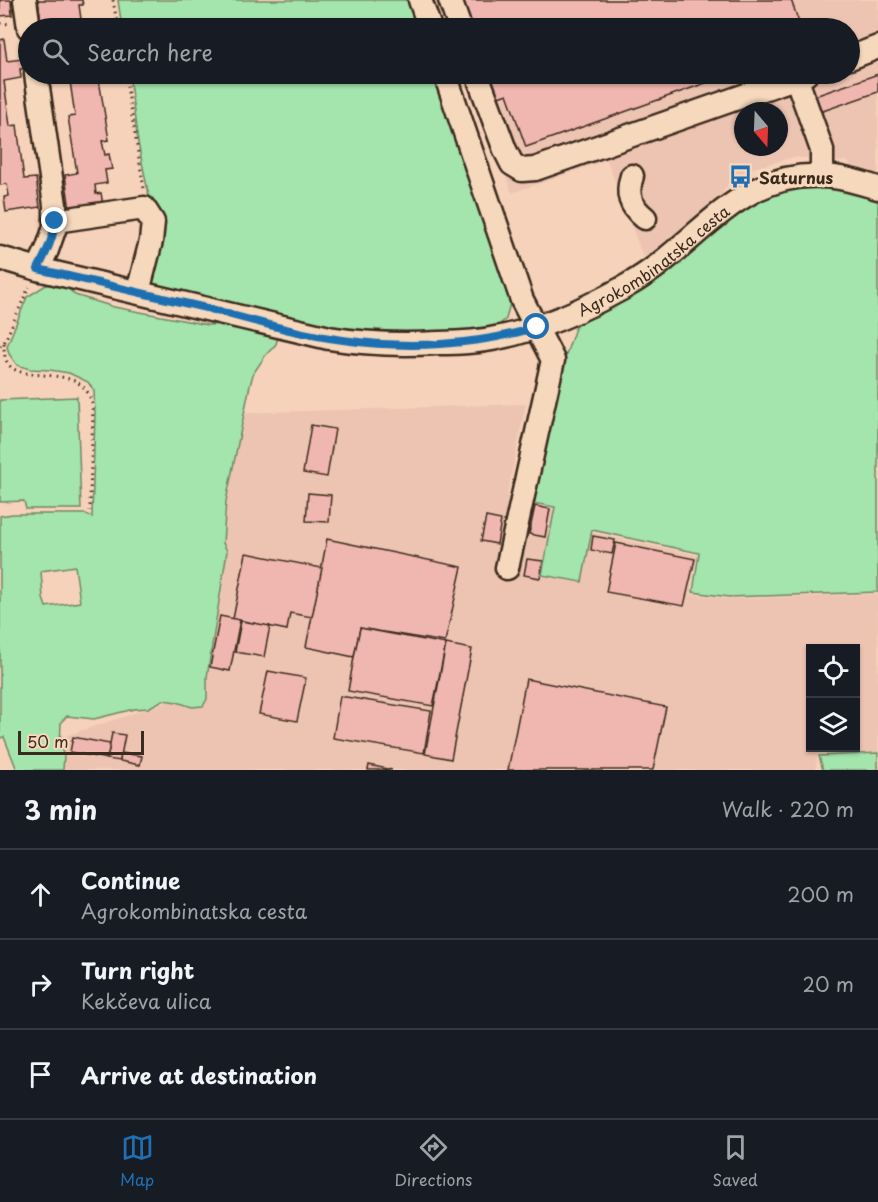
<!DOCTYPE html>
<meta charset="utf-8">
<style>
:root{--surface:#171b24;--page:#20242c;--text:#f1f3f6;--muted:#9ea1a6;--line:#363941;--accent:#1f6fb2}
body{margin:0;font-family:"Playpen Sans",sans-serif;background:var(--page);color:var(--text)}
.controls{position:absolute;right:18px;bottom:18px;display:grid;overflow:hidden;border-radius:0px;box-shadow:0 2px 4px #0004}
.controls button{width:54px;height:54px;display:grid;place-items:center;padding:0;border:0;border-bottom:2px solid var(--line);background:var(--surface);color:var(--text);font:30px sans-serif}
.compass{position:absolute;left:734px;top:102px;width:54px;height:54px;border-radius:50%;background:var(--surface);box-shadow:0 2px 4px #0004;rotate:161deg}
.scale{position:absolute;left:18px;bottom:15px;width:126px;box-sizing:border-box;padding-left:6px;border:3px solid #3b2a1e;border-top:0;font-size:16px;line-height:21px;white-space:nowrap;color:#3b2a1e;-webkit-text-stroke:4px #f6d8bc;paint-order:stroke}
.stop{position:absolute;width:18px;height:18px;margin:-14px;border:4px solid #1f6fb2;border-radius:50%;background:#fff}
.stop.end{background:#1f6fb2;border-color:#fff;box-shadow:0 2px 6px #0008}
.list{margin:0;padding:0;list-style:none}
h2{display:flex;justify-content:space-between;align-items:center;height:78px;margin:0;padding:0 24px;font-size:26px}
h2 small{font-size:20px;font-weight:400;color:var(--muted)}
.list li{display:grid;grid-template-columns:39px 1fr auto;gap:18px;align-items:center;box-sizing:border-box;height:90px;padding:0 24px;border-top:2px solid var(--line)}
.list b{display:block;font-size:22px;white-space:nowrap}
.list p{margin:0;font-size:20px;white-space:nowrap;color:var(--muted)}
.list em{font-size:20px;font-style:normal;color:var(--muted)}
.icon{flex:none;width:33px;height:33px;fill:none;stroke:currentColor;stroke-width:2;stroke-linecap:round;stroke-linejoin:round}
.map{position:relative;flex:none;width:878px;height:770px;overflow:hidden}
.search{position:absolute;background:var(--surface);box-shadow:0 2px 4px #0004;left:18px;right:18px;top:18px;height:66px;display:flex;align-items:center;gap:15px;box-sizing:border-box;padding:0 21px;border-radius:33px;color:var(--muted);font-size:22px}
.sheet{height:348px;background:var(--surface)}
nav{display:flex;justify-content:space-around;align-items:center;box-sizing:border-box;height:84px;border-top:2px solid var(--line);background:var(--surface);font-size:16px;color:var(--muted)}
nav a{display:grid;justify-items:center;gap:3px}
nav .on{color:var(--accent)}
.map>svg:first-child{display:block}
</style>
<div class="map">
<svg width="878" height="770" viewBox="0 0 878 770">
<rect width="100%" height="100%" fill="#f6d2bb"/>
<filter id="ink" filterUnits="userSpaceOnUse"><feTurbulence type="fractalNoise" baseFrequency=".0167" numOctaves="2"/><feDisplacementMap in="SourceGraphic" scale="12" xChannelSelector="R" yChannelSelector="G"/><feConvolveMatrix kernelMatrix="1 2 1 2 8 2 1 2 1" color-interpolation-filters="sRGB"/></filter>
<g filter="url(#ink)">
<!-- built -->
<g fill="#edc4b2" fill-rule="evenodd">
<path d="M441,0H878V176L858,170L851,166L846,160L843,162L794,157L753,168L730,181L722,194L674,244L643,257L607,160L512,193L468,74H850V28H452ZM743,111H779V147H743Z"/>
<path d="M526,404L507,496L554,505L551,524L697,555L690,594L729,599L878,594V753L818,754L815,770H57L62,737L192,694L240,413ZM810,648H856V748H810Z"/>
</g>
<!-- green -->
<g fill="#a4e4ad" stroke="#708766" stroke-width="1.5" fill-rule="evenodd">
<polygon points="118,0 413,0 423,28 122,28"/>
<polygon points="129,74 439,74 511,288 510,303 506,319 495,328 483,332 413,336 323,328 167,291 150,282 151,206 138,143"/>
<polygon points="814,187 857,191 878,197 878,592 729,597 693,592 699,553 592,530 582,582 542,575 555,507 533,503 557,381 575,328 581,320 719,224 769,194 789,189"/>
<path d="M46,285H57L69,289L75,295L114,307L208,325L231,324L278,337L276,344L265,356L253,374L249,390L226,501L223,543L227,551L207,677V699L203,706L192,707L177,702L163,700L148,708L134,709L94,719L67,716L61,722L60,747L64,755L63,770H17L4,737L0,738V516L13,514H86L92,517L95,413L94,391L88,382L69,373L50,370L30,369L17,365L9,354L7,346L27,297ZM75,566L80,602L46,607L43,598L41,571Z"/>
<polygon points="77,397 81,509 26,509 24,501 0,502 0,400"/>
<polygon points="878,753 878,770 823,770 819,756"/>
</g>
<!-- building -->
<g fill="#f0b6b0" stroke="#3b2a1e" stroke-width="1.5">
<polygon points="0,0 11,0 12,15 0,16"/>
<polygon points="38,0 82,0 83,5 79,5 81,19 78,20 80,28 42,28"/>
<polygon points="455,0 791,0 801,28 465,28"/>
<polygon points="4,39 7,61 22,59 23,69 20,69 21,78 4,81 10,126 17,125 24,179 36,178 40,207 6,212 4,197 9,196 7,184 0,185 0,40"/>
<polygon points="69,74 98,74 109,140 102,141 105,155 109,154 112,169 105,170 107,183 95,185 96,194 101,193 103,205 70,210 65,175 77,173 68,117 75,116"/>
<polygon points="481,74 731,74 526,147 507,94 490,100"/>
<polygon points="878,74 878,92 820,112 815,96"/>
<polygon points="311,425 335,429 327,477 303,473"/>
<polygon points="308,493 331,495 329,522 306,521"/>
<polygon points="535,506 550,509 545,537 529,534"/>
<polygon points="486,517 501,520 497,544 481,541"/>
<polygon points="593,536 615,540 612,554 591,550"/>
<polygon points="327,539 462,567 445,642 360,628 354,657 306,647"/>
<polygon points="616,543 695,559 684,606 606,592"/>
<polygon points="246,553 322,568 312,617 290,613 287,630 233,619"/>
<polygon points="527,559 543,561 540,578 524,575"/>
<polygon points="220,616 240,620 230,671 210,667"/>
<polygon points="241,621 270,626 264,657 235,652"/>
<polygon points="360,628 446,644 433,706 348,691 354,657"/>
<polygon points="446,644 472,649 451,759 425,754"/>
<polygon points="268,671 306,678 297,721 259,714"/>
<polygon points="526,679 666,707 653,770 508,770"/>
<polygon points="340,696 431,711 424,753 333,738"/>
<polygon points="112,733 125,735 120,761 107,759"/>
<polygon points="73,737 110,744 107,759 70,752"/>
<polygon points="121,753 142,756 140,765 120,761"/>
<polygon points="369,765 392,770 368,770"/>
</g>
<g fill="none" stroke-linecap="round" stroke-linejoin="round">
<defs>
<g id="minor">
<polyline points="25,0 29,28"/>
<polyline points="420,0 430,28"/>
<polyline points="450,0 460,28"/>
<polyline points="850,58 878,47"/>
<polyline points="36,74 55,205 55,227 47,250 38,269"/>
<polyline points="445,74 522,300 553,360 507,568"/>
<polyline points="477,74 505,150 512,164 522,170 535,169 806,74"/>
<polyline points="796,77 822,150 822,176"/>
<path d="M632,176C626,194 630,206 645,218"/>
<polyline points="55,221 144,208 153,222 151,241 138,292"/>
<path id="s1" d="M0,258L38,269L329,338C365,344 401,345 438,343C459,343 480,342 501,337C544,328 585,309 623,288C639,279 654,269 668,257C720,215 759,167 834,177C849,179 864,184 878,188"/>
</g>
</defs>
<!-- minor casing -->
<use href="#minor" stroke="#3b2a1e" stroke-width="27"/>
<!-- path -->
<g stroke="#3b2a1e" stroke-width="3" stroke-dasharray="1.5 4.5" stroke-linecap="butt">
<polyline points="113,0 118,28"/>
<polyline points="0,23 10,24"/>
<polyline points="125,74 144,189"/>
<path d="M4,343C4,350 4,359 9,365C24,383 75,365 89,395C95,408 92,427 92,441C91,464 90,488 90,511"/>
<polyline points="0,346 4,343 29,287"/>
</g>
<!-- minor -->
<use href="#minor" stroke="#f6d8bc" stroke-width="22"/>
</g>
</g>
<g fill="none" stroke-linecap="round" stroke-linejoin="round" filter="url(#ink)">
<!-- route -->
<path stroke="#1f6fb2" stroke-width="8" d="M55,221C54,238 45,255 38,269C94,282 150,295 206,308C251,320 297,334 343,340C405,349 477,346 537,327"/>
</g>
<!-- icons -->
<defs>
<symbol id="bus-bare" viewBox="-9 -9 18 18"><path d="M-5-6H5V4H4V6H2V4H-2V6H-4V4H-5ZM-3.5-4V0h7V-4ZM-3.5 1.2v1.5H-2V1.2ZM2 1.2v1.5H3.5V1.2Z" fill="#1f6fb2" stroke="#f6d8bc" stroke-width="2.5" paint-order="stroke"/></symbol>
</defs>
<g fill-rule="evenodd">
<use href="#bus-bare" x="724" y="160" width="33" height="33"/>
</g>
<g text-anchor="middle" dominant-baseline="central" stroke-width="6" stroke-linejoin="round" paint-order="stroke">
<!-- poi labels -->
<g font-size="16" font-weight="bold" fill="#3b2a1e" stroke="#f6d8bc" text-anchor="start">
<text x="759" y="177">Saturnus</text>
</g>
<!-- street labels -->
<g font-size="16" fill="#3b2a1e" stroke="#f6d8bc">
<text stroke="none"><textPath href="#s1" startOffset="684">Agrokombinatska cesta</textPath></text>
</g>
</g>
</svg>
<div class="controls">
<button><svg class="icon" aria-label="locate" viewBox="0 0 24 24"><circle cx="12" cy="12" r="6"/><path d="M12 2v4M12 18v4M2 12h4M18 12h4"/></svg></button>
<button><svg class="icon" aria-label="layers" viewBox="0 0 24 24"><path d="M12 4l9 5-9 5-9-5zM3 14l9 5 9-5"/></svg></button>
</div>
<svg class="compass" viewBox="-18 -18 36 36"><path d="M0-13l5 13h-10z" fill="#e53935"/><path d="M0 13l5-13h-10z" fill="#9ea1a6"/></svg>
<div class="scale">50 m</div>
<div class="stop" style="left:537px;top:327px"></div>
<div class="stop end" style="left:55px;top:221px"></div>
<div class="search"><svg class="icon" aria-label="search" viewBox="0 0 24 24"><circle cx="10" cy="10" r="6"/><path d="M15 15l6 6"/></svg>Search here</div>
</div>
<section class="sheet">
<h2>3 min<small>Walk · 220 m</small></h2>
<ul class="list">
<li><svg class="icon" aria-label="ahead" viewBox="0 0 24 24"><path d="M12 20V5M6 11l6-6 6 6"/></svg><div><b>Continue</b><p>Agrokombinatska cesta</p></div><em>200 m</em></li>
<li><svg class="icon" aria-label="right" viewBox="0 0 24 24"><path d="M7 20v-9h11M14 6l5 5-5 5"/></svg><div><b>Turn right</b><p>Kekčeva ulica</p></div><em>20 m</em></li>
<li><svg class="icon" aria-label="arrive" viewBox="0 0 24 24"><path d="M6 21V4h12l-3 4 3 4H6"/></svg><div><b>Arrive at destination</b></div></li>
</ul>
</section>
<nav>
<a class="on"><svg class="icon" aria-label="map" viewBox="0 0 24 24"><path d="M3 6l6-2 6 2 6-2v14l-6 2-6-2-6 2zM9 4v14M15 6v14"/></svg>Map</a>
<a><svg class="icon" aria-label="directions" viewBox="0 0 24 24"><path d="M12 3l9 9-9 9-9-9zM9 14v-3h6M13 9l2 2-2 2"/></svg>Directions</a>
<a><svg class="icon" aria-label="saved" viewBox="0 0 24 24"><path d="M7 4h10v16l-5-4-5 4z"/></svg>Saved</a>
</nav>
